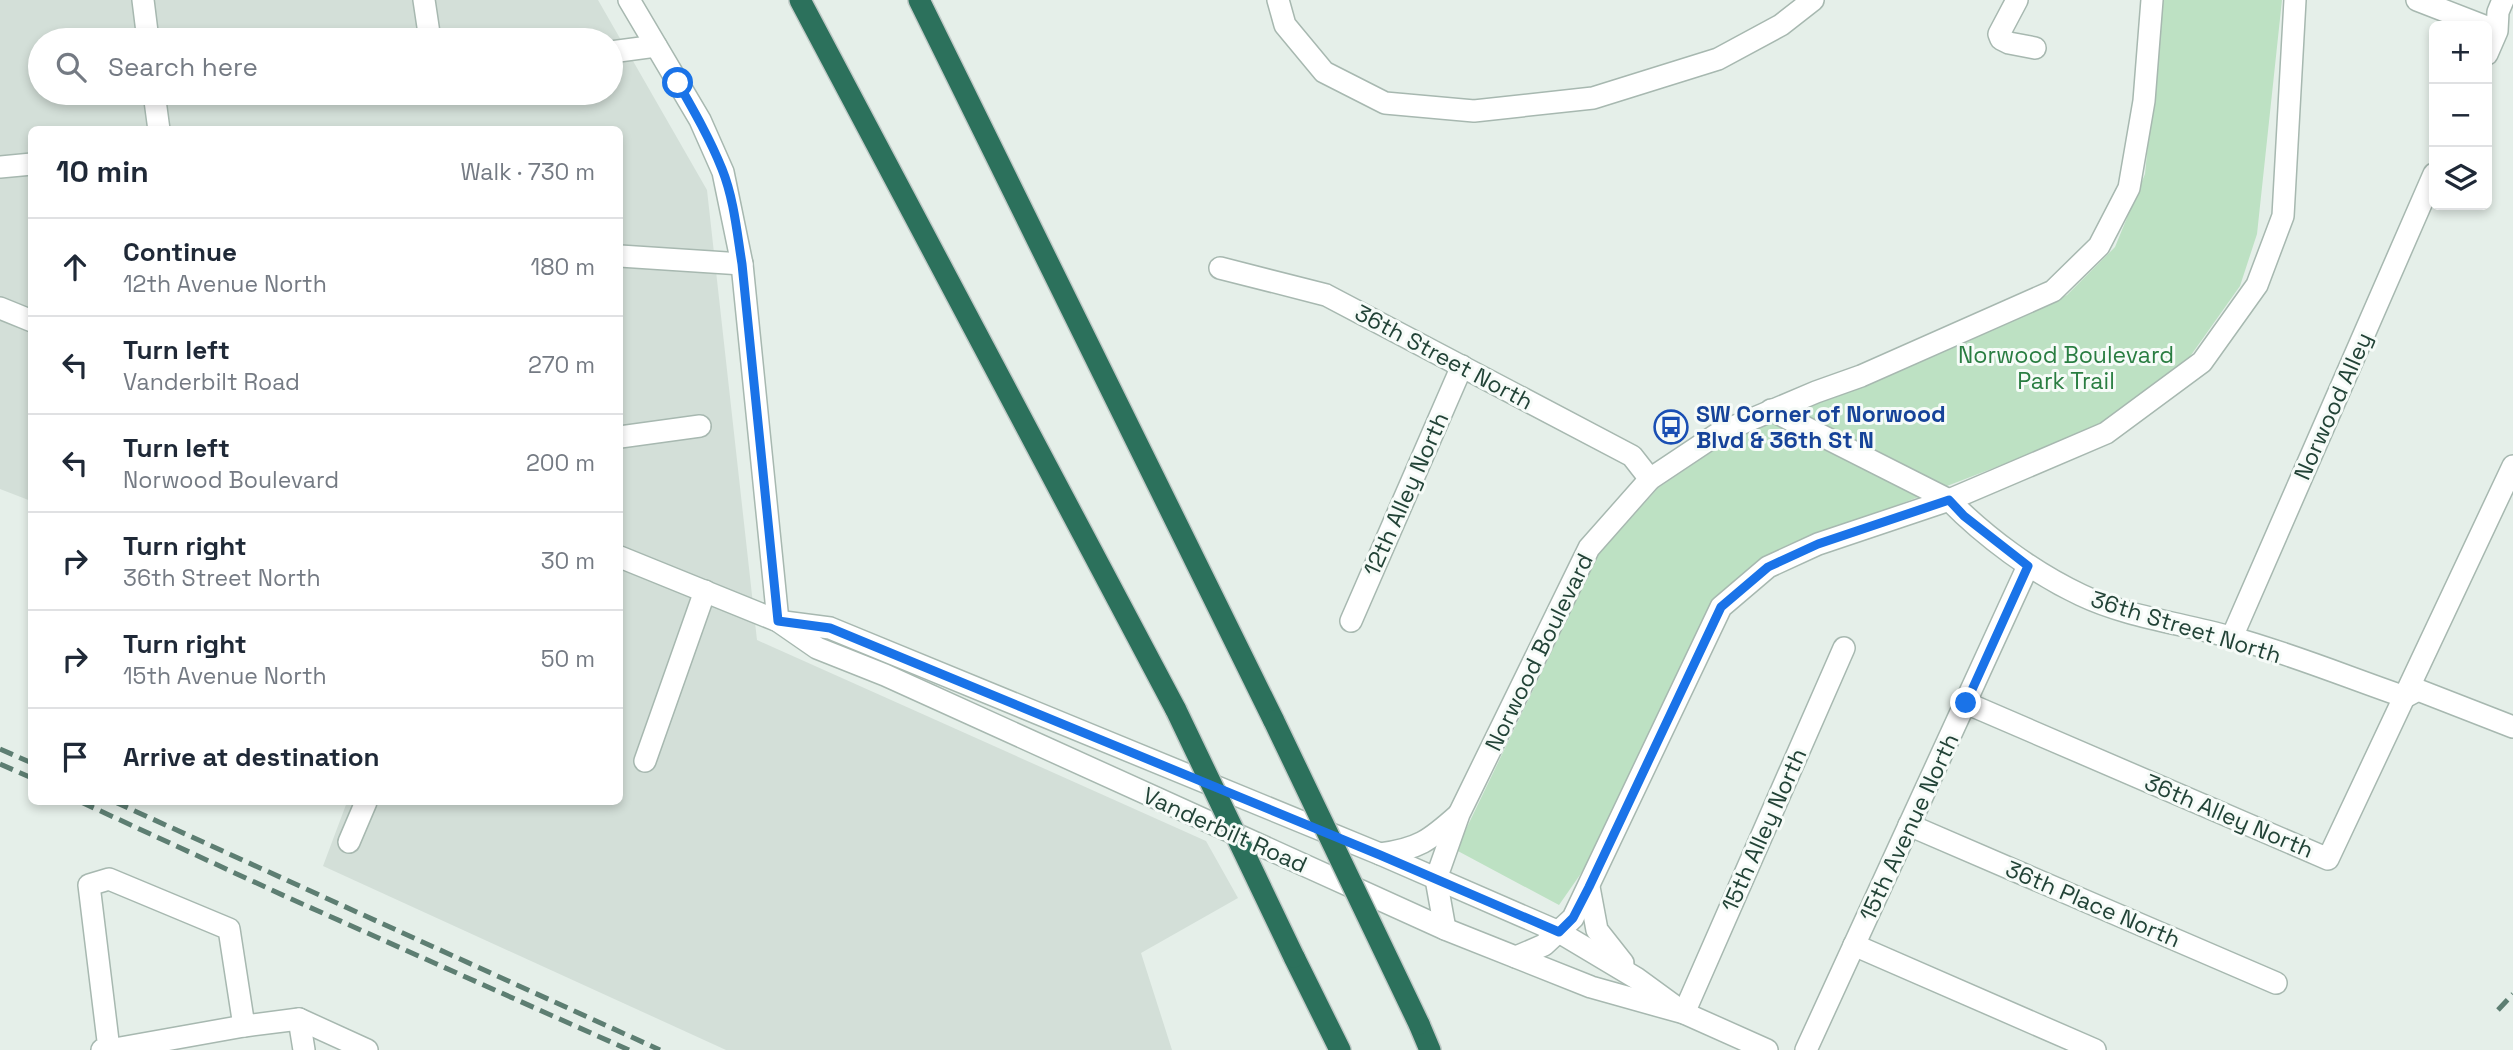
<!DOCTYPE html>
<meta charset="utf-8">
<style>
:root{--surface:#fff;--page:#f6f6f7;--text:#1f2937;--muted:#747a83;--line:#e0e1e3}
body{margin:0;font-family:"Space Grotesk",sans-serif;background:var(--page);color:var(--text)}
.controls{position:absolute;right:21px;top:21px;display:grid;overflow:hidden;border-radius:10px;box-shadow:0 4px 10px #0003}
.controls button{width:63px;height:63px;display:grid;place-items:center;padding:0;border:0;border-bottom:2px solid var(--line);background:var(--surface);color:var(--text);font:35px sans-serif}
.stop{position:absolute;width:21px;height:21px;margin:-16px;border:5px solid #1a73e8;border-radius:50%;background:#fff}
.stop.end{background:#1a73e8;border-color:#fff;box-shadow:0 2px 7px #0008}
.list{margin:0;padding:0;list-style:none}
h2{display:flex;justify-content:space-between;align-items:center;height:91px;margin:0;padding:0 28px;font-size:30px}
h2 small{font-size:23px;font-weight:400;color:var(--muted)}
.list li{display:grid;grid-template-columns:46px 1fr auto;gap:21px;align-items:center;box-sizing:border-box;height:98px;padding:0 28px;border-top:2px solid var(--line)}
.list b{display:block;font-size:26px;white-space:nowrap}
.list p{margin:0;font-size:23px;white-space:nowrap;color:var(--muted)}
.list em{font-size:23px;font-style:normal;color:var(--muted)}
.icon{flex:none;width:38px;height:38px;fill:none;stroke:currentColor;stroke-width:2;stroke-linecap:round;stroke-linejoin:round}
.map{position:relative;flex:none;width:2513px;height:1050px;overflow:hidden}
.search{position:absolute;background:var(--surface);box-shadow:0 4px 10px #0003;left:28px;top:28px;width:595px;height:77px;display:flex;align-items:center;gap:18px;box-sizing:border-box;padding:0 24px;border-radius:38px;color:var(--muted);font-size:26px}
.panel{position:absolute;background:var(--surface);box-shadow:0 4px 10px #0003;left:28px;top:126px;width:595px;height:679px;border-radius:10px}
.map>svg:first-child{display:block}
</style>
<div class="map">
<svg width="2513" height="1050" viewBox="0 0 2513 1050">
<rect width="100%" height="100%" fill="#e5efe9"/>
<!-- built -->
<path fill="#d3dfd8" fill-rule="evenodd" d="M0,0H598L707,190L757,640L1206,841L1238,898L1141,953L1172,1050H726L323,866L347,802H620V130H32L31,501L0,489ZM40,40H611V93H40Z"/>
<!-- green -->
<polygon fill="#bde1c3" points="2162,0 2282,0 2257,234 2240,286 2189,358 2103,426 1765,556 1716,598 1591,859 1559,905 1456,850 1598,555 1658,488 1725,443 2067,295 2115,247 2145,174"/>
<g fill="none" stroke-linecap="round" stroke-linejoin="round">
<defs>
<g id="minor">
<polyline points="143,0 148,40"/>
<polyline points="424,0 430,40"/>
<polyline points="629,0 700,120 723,172 742,264 778,621"/>
<polyline points="1278,0 1285,25 1324,72 1385,103 1474,111 1593,98 1718,59 1781,25 1813,0"/>
<polyline points="2017,0 1999,34 2001,39 2009,43 2035,48"/>
<polyline points="2417,0 2484,26"/>
<polyline points="611,52 656,46"/>
<polyline points="2487,54 2497,31 2498,12 2503,0"/>
<polyline points="154,93 159,130"/>
<polyline points="0,167 32,164"/>
<polyline points="620,256 742,264"/>
<polyline points="1220,268 1326,295 1632,456 1650,479"/>
<polyline points="0,308 32,321"/>
<path d="M1771,410L1949,500C1985,537 2034,573 2081,595C2127,617 2181,623 2230,637C2289,653 2347,677 2405,697L2418,690L2513,727"/>
<polyline points="620,437 700,426"/>
<polyline points="620,557 778,621 817,648 885,675 1445,929 1591,987 1684,1013 1767,1050"/>
<polyline points="1351,621 1462,366"/>
<polyline points="784,622 830,628 1380,854 1559,932 1636,978 1673,1005"/>
<polyline points="2232,637 2434,174"/>
<polyline points="1966,703 2328,859 2513,466"/>
<polyline points="645,761 705,591"/>
<polyline points="1909,825 2276,983"/>
<polyline points="349,842 366,802"/>
<path d="M1380,854C1418,849 1429,841 1458,815"/>
<polyline points="1589,887 1597,930 1623,963"/>
<polyline points="1445,929 1436,879 1459,814 1589,548 1650,479 1719,433 1816,392 1861,376 2053,291 2099,246 2129,188 2144,101 2152,0"/>
<polyline points="1854,945 2095,1050"/>
<polyline points="1516,957 1544,945 1573,918 1721,607 1768,567 1818,544 1949,500 2106,433 2202,362 2257,285 2283,216 2295,0"/>
<polyline points="1684,1013 1844,648"/>
<polyline points="299,1019 304,1050"/>
<polyline points="102,1050 109,1049 89,885 109,879 229,929 244,1026 299,1019 367,1050"/>
<polyline points="109,1050 244,1026"/>
<polyline points="1806,1050 2028,566"/>
</g>
<g id="highway">
<polyline points="800,0 1176,710"/>
<polyline points="919,0 1274,721"/>
<polyline points="1294,957 1340,1050"/>
<polyline points="1419,1024 1430,1050"/>
</g>
</defs>
<!-- minor casing -->
<use href="#minor" stroke="#a7b8b0" stroke-width="24"/>
<!-- highway casing -->
<use href="#highway" stroke="#c1cac7" stroke-width="24"/>
<!-- minor -->
<use href="#minor" stroke="#fff" stroke-width="21"/>
<!-- highway -->
<use href="#highway" stroke="#2c715c" stroke-width="21"/>
<!-- rail -->
<g stroke="#5d7e72" stroke-width="5" stroke-dasharray="14 7" stroke-linecap="butt">
<polyline points="0,749 32,763"/>
<polyline points="0,764 32,778"/>
<polyline points="81,802 289,898 629,1050"/>
<polyline points="115,802 660,1050"/>
<polyline points="2498,1010 2513,994"/>
</g>
<defs>
<g id="highway-bridge">
<polyline points="1176,710 1294,957"/>
<polyline points="1274,721 1419,1024"/>
</g>
</defs>
<!-- highway-bridge casing -->
<use href="#highway-bridge" stroke="#c1cac7" stroke-width="24" stroke-linecap="butt"/>
<!-- highway-bridge -->
<use href="#highway-bridge" stroke="#2c715c" stroke-width="21"/>
</g>
<g fill="none" stroke-linecap="round" stroke-linejoin="round">
<!-- route -->
<path stroke="#1a73e8" stroke-width="9" d="M678,83C694,111 710,139 722,169C734,199 737,233 742,264L778,621L830,628L1380,855L1559,932L1573,918L1589,887L1721,607L1768,567L1818,544L1949,500L1964,516L2028,566L1966,703"/>
</g>
<!-- icons -->
<defs>
<symbol id="bus-ring" viewBox="-11 -11 22 22"><circle r="9.5" fill="#f6fbf8" stroke="#1a4fb4" stroke-width="1.5"/><path d="M-5-6H5V4H4V6H2V4H-2V6H-4V4H-5ZM-3.5-4V0h7V-4ZM-3.5 1.2v1.5H-2V1.2ZM2 1.2v1.5H3.5V1.2Z" fill="#1a4fb4"/></symbol>
</defs>
<g fill-rule="evenodd">
<use href="#bus-ring" x="1652" y="408" width="38" height="38"/>
</g>
<g text-anchor="middle" dominant-baseline="central" stroke-width="6" stroke-linejoin="round" paint-order="stroke">
<!-- park labels -->
<g font-size="23" fill="#297d41" stroke="#f6fbf8">
<text x="2066" y="355">Norwood Boulevard<tspan x="2066" dy="26">Park Trail</tspan></text>
</g>
<!-- street labels -->
<g font-size="23" fill="#224337" stroke="#f6fbf8">
<text transform="translate(1444 357) rotate(28)">36th Street North</text>
<text transform="translate(2333 406) rotate(-66)">Norwood Alley</text>
<text transform="translate(1406 494) rotate(-66)">12th Alley North</text>
<text transform="translate(2186 627) rotate(17)">36th Street North</text>
<text transform="translate(1539 652) rotate(-64)">Norwood Boulevard</text>
<text transform="translate(2229 816) rotate(23)">36th Alley North</text>
<text transform="translate(1909 827) rotate(-65)">15th Avenue North</text>
<text transform="translate(1225 830) rotate(24)">Vanderbilt Road</text>
<text transform="translate(1764 830) rotate(-66)">15th Alley North</text>
<text transform="translate(2093 904) rotate(23)">36th Place North</text>
</g>
<!-- transit labels -->
<g font-size="23" font-weight="bold" fill="#164399" stroke="#f6fbf8" text-anchor="start">
<text x="1696" y="414">SW Corner of Norwood<tspan x="1696" dy="26">Blvd &amp; 36th St N</tspan></text>
</g>
</g>
</svg>
<div class="controls">
<button>+</button>
<button>−</button>
<button><svg class="icon" aria-label="layers" viewBox="0 0 24 24"><path d="M12 4l9 5-9 5-9-5zM3 14l9 5 9-5"/></svg></button>
</div>
<div class="stop" style="left:678px;top:83px"></div>
<div class="stop end" style="left:1966px;top:703px"></div>
<div class="search"><svg class="icon" aria-label="search" viewBox="0 0 24 24"><circle cx="10" cy="10" r="6"/><path d="M15 15l6 6"/></svg>Search here</div>
<section class="panel">
<h2>10 min<small>Walk · 730 m</small></h2>
<ul class="list">
<li><svg class="icon" aria-label="ahead" viewBox="0 0 24 24"><path d="M12 20V5M6 11l6-6 6 6"/></svg><div><b>Continue</b><p>12th Avenue North</p></div><em>180 m</em></li>
<li><svg class="icon" aria-label="left" viewBox="0 0 24 24"><path d="M17 20v-9H6M10 6l-5 5 5 5"/></svg><div><b>Turn left</b><p>Vanderbilt Road</p></div><em>270 m</em></li>
<li><svg class="icon" aria-label="left" viewBox="0 0 24 24"><path d="M17 20v-9H6M10 6l-5 5 5 5"/></svg><div><b>Turn left</b><p>Norwood Boulevard</p></div><em>200 m</em></li>
<li><svg class="icon" aria-label="right" viewBox="0 0 24 24"><path d="M7 20v-9h11M14 6l5 5-5 5"/></svg><div><b>Turn right</b><p>36th Street North</p></div><em>30 m</em></li>
<li><svg class="icon" aria-label="right" viewBox="0 0 24 24"><path d="M7 20v-9h11M14 6l5 5-5 5"/></svg><div><b>Turn right</b><p>15th Avenue North</p></div><em>50 m</em></li>
<li><svg class="icon" aria-label="arrive" viewBox="0 0 24 24"><path d="M6 21V4h12l-3 4 3 4H6"/></svg><div><b>Arrive at destination</b></div></li>
</ul>
</section>
</div>
